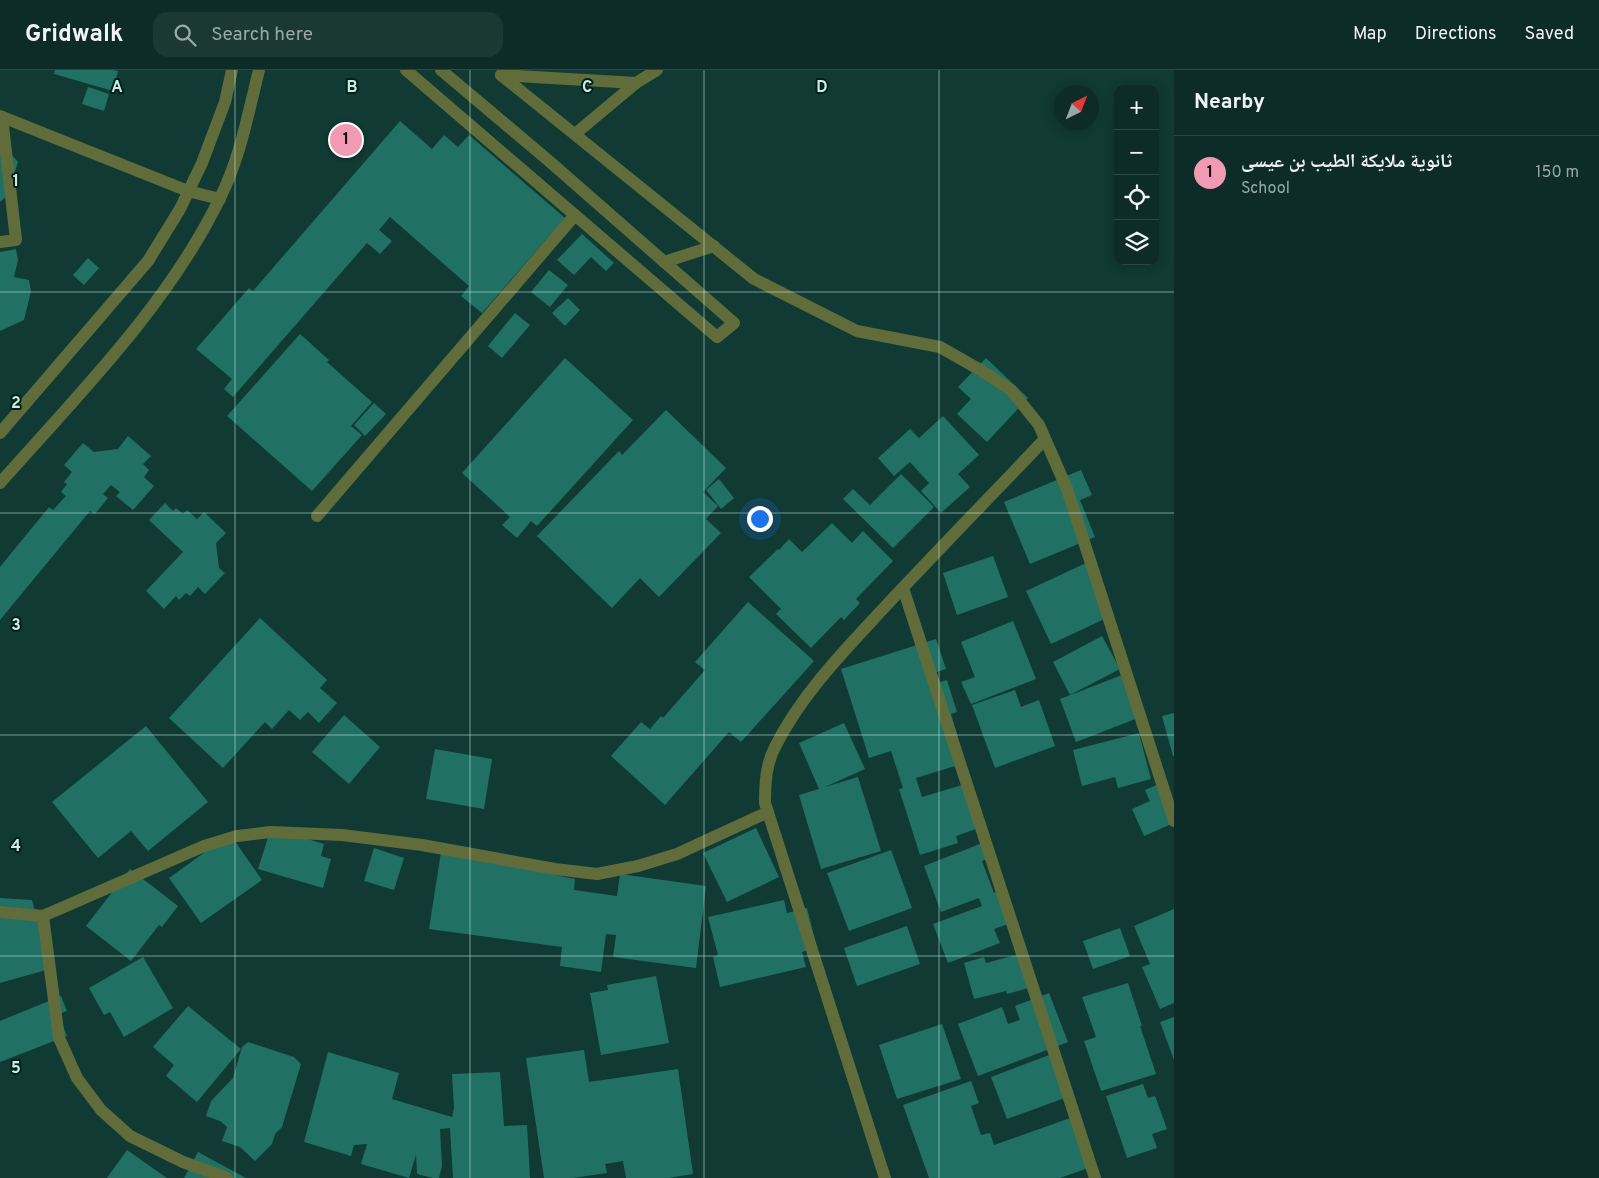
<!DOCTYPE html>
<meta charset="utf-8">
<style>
:root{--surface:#0d2c27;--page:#1b3833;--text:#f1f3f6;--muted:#9aa7a7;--line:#2d4844;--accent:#f19ab3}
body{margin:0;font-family:Overpass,"Noto Naskh Arabic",sans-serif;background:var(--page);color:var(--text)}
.controls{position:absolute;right:15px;top:15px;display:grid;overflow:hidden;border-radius:10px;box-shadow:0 2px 12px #0003}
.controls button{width:45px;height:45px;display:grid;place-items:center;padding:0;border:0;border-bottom:1px solid var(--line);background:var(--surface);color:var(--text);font:25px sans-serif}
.compass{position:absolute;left:1054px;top:15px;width:45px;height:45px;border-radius:50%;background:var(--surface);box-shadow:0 2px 12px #0003;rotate:42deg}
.you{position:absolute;left:759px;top:448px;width:18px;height:18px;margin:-12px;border:4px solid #fff;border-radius:50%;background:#1a73e8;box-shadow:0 0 0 8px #1a73e833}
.badge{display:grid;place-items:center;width:32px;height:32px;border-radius:50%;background:var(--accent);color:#111;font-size:16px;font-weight:700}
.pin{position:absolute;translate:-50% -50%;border:2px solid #fff;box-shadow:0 1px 5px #0006}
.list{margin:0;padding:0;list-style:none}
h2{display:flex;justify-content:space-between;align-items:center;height:65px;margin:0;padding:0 20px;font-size:21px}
h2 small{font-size:16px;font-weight:400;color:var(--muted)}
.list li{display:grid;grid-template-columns:32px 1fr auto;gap:15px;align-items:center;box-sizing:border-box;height:75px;padding:0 20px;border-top:1px solid var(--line)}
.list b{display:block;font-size:19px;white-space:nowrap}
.list p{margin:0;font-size:16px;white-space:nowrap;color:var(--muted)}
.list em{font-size:16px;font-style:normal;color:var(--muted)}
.icon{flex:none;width:28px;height:28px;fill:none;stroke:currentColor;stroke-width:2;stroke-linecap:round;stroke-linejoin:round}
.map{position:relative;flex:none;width:1174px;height:1108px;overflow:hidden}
header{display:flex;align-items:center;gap:30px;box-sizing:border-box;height:70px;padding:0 25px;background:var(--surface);border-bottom:1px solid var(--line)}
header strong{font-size:24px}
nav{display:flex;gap:28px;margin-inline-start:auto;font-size:18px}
.search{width:350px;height:45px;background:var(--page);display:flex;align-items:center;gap:12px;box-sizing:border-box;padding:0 18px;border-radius:15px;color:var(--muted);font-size:19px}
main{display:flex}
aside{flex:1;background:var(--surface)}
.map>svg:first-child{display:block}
</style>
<header>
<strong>Gridwalk</strong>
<div class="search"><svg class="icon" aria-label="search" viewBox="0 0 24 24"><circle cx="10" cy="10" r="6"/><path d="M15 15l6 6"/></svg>Search here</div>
<nav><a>Map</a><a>Directions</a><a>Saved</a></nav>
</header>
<main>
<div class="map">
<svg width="1174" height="1108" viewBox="0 0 1174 1108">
<rect width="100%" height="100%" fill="#113a34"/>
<!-- building -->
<g fill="#207064">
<polygon points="55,0 113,0 118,1 113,21 54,4"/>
<polygon points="88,17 109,24 104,41 82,34"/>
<polygon points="400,51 432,79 444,65 458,77 469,65 565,148 482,243 461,226 469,216 390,147 379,160 392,171 380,184 367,173 233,327 224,319 232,309 196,279 249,218 253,221"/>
<polygon points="0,71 18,92 8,125 0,132"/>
<polygon points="582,164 614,193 606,201 591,187 574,205 557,190"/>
<polygon points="16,179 18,190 14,207 29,210 31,221 24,250 0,261 0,182"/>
<polygon points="88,188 99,198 84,215 73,205"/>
<polygon points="549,200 568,215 550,237 531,222"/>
<polygon points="568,228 580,240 565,256 552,243"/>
<polygon points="515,243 530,255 502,288 488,276"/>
<polygon points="300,264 329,290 327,292 372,332 351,356 362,365 312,421 227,346"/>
<polygon points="565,288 633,350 537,456 531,451 517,468 502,455 510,447 462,403"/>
<polygon points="986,288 1028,328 987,372 957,344 971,329 958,317"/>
<polygon points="374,333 386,344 365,366 354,355"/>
<polygon points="666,340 726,398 703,422 718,436 706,449 721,463 659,527 640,508 612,538 537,466 619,381 622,385"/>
<polygon points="943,346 979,385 958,404 970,417 941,443 921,421 929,413 910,392 894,406 878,388 910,359 919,368"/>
<polygon points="128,366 151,386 143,394 149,400 144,407 154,416 133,440 116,426 120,422 111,415 103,424 108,428 95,444 90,441 0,550 0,497 49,437 53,440 66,426 61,422 67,414 64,412 72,402 64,395 83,373 94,382 118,379"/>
<polygon points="1081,400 1092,425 1080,430 1095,467 1030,494 1004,432"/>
<polygon points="901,404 934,437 893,478 843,429 853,419 870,435"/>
<polygon points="719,409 734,428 721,439 706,420"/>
<polygon points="165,433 173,441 176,438 183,444 187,440 197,449 204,442 226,463 216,473 219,498 225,503 205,524 198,517 190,526 186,523 179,530 176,526 164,539 146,521 183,482 149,450"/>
<polygon points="832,453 852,473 863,461 893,491 856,529 860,533 844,550 841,547 811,578 776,544 781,539 749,507 778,479 779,480 789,469 802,482"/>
<polygon points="993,486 1008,527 957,545 943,503"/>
<polygon points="1086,493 1111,546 1051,574 1026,521"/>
<polygon points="748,532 814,591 741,672 729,662 665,735 611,686 641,652 650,659 661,646 663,648 705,600 695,592"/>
<polygon points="260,548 327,610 320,618 337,633 319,653 308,642 300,650 289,640 272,659 265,652 223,698 169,648"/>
<polygon points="1013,551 1036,609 971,634 961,612 975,607 961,572"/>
<polygon points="1102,566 1120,599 1070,625 1053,592"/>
<polygon points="936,569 946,599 931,604 934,614 947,610 957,642 951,644 957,664 946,667 955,696 916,708 922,727 962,715 976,759 956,766 958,773 920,785 899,719 903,718 891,681 869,688 841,599"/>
<polygon points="1122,605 1138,648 1076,672 1060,629"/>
<polygon points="1015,620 1021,637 1039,630 1055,676 995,698 972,635"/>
<polygon points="1174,643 1174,686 1173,686 1162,646"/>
<polygon points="344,645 380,677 349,714 312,682"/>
<polygon points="844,653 865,699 825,717 858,707 881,781 821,799 799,725 819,719 799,673"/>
<polygon points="146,656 208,732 148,781 131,761 98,788 52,732"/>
<polygon points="1139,663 1151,709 1118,718 1115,707 1082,716 1073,680"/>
<polygon points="435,679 492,689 484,739 426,729"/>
<polygon points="1161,713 1174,753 1144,766 1132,739 1150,731 1145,720"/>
<polygon points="271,758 324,774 321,786 331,789 323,818 258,799"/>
<polygon points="756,758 779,807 727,832 703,783"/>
<polygon points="230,764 262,810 201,853 169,808"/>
<polygon points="990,770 996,786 982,791 994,823 998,821 1011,853 994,859 1000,873 948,893 933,854 982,836 979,828 941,842 924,796"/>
<polygon points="374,778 404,788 394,820 364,811"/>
<polygon points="891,780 912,838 849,861 827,803"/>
<polygon points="441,782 575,809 574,820 617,826 620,804 706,816 696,898 613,887 616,865 606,864 601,902 560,896 562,877 429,859"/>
<polygon points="130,799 178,836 162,857 159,855 131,891 86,856"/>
<polygon points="0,828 32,830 50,899 0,913"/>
<polygon points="784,830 787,843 807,838 817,878 802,882 806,897 720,917 713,887 718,885 708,847"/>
<polygon points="1174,839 1174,933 1160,939 1142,897 1150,894 1134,856"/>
<polygon points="907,856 920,894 857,916 844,878"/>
<polygon points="1120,858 1130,886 1093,899 1083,871"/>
<polygon points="1020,884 1029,918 1007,924 1006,921 974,929 964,893 984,887 986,893"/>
<polygon points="143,887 173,938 124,967 110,942 104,945 89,918"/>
<polygon points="656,906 669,973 601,985 590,923 608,920 607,915"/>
<polygon points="1128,913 1142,956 1140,956 1156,1004 1101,1021 1084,971 1096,967 1082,927"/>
<polygon points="1049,923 1068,972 978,1006 958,954 1002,937 1008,954 1020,950 1015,936"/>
<polygon points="61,926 67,941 58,944 67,966 0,992 0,951"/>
<polygon points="188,936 241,979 197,1032 166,1006 174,995 153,977"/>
<polygon points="1174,947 1174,990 1160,952"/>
<polygon points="942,954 961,1009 897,1029 879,975"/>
<polygon points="248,972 294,987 301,994 282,1057 275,1064 272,1074 255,1091 240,1077 222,1071 227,1057 220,1051 206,1046 211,1031 233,1008 242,977"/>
<polygon points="584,980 589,1012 678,999 693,1104 668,1108 626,1108 623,1091 605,1094 607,1103 573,1108 544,1108 526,988"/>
<polygon points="328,982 399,1003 392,1029 452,1047 454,1038 452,1004 500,1002 504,1056 527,1055 530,1108 453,1108 450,1058 440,1059 442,1096 439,1108 433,1108 417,1104 416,1085 409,1108 361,1094 367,1074 354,1075 351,1086 304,1072"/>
<polygon points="1057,982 1073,1025 1007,1049 991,1007"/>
<polygon points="971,1011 979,1033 971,1036 981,1065 990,1063 994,1075 1073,1047 1091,1097 1060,1108 929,1108 903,1035"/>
<polygon points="1143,1014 1148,1028 1155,1026 1167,1059 1152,1064 1157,1078 1127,1088 1106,1026"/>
<polygon points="127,1080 167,1108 107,1108"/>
<polygon points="198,1082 246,1108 184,1108"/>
</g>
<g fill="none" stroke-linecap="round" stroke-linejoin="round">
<!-- minor -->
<g stroke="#606d3b" stroke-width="12">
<polyline points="406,0 717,267 734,253 549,91 441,0"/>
<polyline points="501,5 754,209 857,261 940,277 982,301 1011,320 1039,355 1067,419 1174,751"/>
<polyline points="501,5 636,13 657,0"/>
<polyline points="0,46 188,121 220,129"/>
<polyline points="575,64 636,13"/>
<polyline points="0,172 16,170 2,47"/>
<polyline points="664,192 714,176"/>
<polyline points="0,363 148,191 180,139 202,93 225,32 232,0"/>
<path d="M0,413C78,325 167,236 219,130C240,89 248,44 259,0"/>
<polyline points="317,446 575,145"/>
<polyline points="903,518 1095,1108"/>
<polyline points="0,842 43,846 204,776 237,766 270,762 342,765 422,775 555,799 597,804 638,796 677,784 768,742"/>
<polyline points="43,846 59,968 77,1008 101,1040 130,1066 183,1092 227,1108"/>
<path d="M885,1108L765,733C765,714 766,694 775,677C801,625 843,582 882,540C936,482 991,426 1045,369"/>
</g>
</g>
<!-- grid -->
<path fill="none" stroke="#caeee6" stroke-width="1" stroke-opacity="0.55" d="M235,0V1108M470,0V1108M704,0V1108M939,0V1108M0,222H1174M0,443H1174M0,665H1174M0,886H1174"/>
<g font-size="16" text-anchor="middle" font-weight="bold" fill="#caeee6" stroke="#00201b" stroke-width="4" stroke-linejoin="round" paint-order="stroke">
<text x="117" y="22">A</text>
<text x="352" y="22">B</text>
<text x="587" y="22">C</text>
<text x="822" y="22">D</text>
<text x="16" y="116">1</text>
<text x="16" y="338">2</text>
<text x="16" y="560">3</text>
<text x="16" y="781">4</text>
<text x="16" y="1003">5</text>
</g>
</svg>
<div class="controls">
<button>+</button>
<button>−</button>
<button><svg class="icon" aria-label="locate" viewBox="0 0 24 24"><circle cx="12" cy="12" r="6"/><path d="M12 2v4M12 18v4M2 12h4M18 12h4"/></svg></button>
<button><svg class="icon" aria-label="layers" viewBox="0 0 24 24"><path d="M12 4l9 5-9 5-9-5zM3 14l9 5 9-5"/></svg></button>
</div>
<svg class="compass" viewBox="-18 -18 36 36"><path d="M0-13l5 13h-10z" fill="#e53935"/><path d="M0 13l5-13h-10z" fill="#9aa7a7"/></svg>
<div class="you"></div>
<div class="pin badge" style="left:346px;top:70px">1</div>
</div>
<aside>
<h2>Nearby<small></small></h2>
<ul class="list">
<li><span class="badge">1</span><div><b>ثانوية ملايكة الطيب بن عيسى</b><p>School</p></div><em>150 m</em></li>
</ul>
</aside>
</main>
